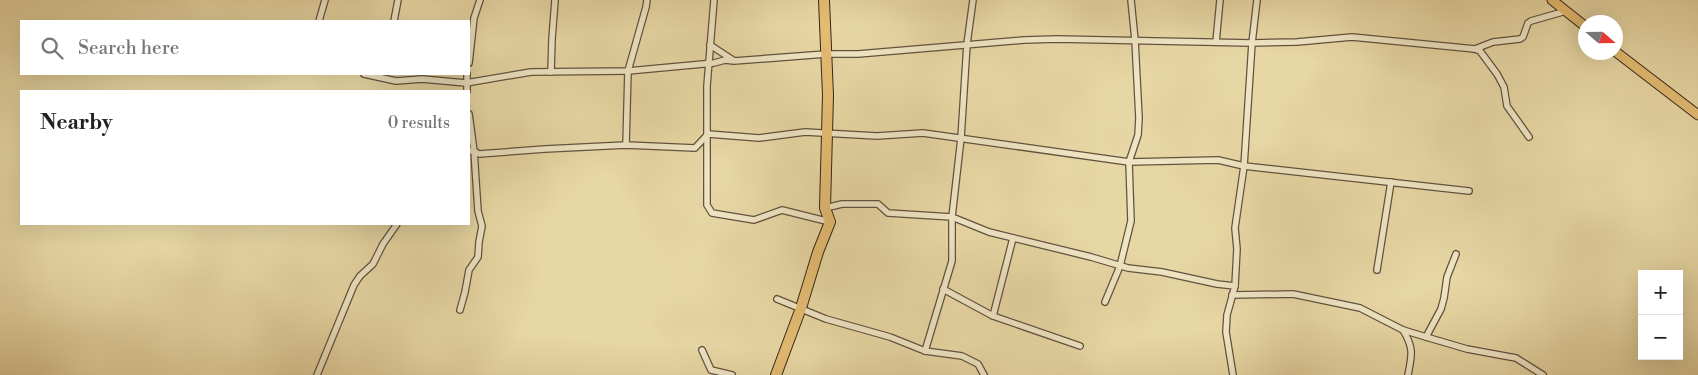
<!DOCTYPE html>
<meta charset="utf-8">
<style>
:root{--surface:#fff;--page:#f2f2f2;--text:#222;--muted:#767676;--line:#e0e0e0}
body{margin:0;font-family:"Libre Bodoni",serif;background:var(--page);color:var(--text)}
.controls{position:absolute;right:15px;bottom:15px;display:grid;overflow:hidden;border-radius:0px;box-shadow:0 5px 20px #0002}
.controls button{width:45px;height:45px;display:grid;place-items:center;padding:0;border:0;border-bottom:1px solid var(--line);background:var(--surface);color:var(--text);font:25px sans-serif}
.compass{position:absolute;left:1578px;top:15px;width:45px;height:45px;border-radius:50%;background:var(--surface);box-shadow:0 5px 20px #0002;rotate:110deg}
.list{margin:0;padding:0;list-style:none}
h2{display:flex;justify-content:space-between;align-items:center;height:65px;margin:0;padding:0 20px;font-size:21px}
h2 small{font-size:16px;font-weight:400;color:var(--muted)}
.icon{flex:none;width:28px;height:28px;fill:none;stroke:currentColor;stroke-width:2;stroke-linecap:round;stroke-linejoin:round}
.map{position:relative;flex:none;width:1698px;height:375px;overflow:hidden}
.search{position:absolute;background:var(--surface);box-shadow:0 5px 20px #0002;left:20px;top:20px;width:450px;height:55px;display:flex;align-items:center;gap:12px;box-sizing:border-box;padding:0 18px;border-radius:0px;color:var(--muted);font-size:19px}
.panel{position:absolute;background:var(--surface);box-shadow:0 5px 20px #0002;left:20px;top:90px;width:450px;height:135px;border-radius:0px}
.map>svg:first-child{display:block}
</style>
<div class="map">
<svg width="1698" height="375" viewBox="0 0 1698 375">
<rect width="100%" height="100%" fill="#e7d7a4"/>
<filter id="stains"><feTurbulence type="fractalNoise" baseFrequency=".004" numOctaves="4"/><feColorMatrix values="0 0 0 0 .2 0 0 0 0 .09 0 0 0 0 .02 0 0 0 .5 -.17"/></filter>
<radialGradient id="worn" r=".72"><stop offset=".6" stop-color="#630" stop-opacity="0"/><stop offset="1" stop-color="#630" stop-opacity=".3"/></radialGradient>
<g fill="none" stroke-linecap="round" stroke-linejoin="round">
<defs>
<g id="street">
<polyline points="714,0 707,86 707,205 712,213 754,220 782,210 830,222"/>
<polyline points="319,21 325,0"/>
<polyline points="394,21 398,0"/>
<polyline points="1216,42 1220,0"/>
<polyline points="710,45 733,60"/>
<polyline points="1475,49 1493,42 1520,39 1523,37 1528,23 1531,21 1566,11"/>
<polyline points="469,63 474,18 480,0"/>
<polyline points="551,72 552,39 555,0"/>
<polyline points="364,74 396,81 422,79 466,83 531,72 628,71 714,63 725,60 734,61 826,54 858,54 1024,40 1057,39 1252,43 1297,42 1352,37 1475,49 1480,51 1497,74 1504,87 1507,106 1529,137"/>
<polyline points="467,91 467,74"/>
<polyline points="626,145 628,71 646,7 647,0"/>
<polyline points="469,151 474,151 479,154 545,149 626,145 695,148 708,134 759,138 805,132 877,136 923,133 1129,162 1218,160 1244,166 1469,191"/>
<polyline points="825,208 842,204 878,204 888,213 952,217 989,232 1091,257 1128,268 1162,272 1217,284 1235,286"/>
<polyline points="1377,270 1391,182"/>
<polyline points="943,289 993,316 1080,346"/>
<polyline points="1232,295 1293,294 1360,308 1403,330 1426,337 1467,349 1516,358 1543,375"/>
<polyline points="777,299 826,319 890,337 925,351 962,356 978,364 984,375"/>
<polyline points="1105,302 1120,266 1131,221 1129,162 1138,135 1139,118 1135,40 1131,0"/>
<polyline points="460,310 465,292 469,270 478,257 479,242 482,226 478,211 474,151 469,114"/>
<polyline points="993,316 1013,238"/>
<path d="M1403,330C1414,348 1412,355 1408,375"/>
<polyline points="1426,337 1441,309 1444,298 1447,277 1456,254"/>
<polyline points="702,350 711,370 732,375"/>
<polyline points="925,351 952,261 952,217 961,138 967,44 973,0"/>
<polyline points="317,375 354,285 360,276 373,264 383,244 397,224"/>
<polyline points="1233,375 1226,332 1227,315 1235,286 1237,249 1235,228 1244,166 1252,43 1257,0"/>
</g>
<g id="primary">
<polyline points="1552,0 1586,27"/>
<polyline points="1616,52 1698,115"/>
</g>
<polyline id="highway" points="776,375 801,308 818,252 830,222 825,208 828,95 824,0"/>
</defs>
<!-- street casing -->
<use href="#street" stroke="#62523f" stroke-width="8"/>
<!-- primary casing -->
<use href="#primary" stroke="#35261d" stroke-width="11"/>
<!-- highway casing -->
<use href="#highway" stroke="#35261d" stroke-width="12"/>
<!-- street -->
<use href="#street" stroke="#efe5c4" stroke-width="5.5"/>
<!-- primary -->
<use href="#primary" stroke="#e4bc72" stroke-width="9"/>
<!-- highway -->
<use href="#highway" stroke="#e4bc72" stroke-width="10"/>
</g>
<rect width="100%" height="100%" filter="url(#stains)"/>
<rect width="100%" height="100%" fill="url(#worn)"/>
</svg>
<div class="controls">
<button>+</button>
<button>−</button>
</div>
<svg class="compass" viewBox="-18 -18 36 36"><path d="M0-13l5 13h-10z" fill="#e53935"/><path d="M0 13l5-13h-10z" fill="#767676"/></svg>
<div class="search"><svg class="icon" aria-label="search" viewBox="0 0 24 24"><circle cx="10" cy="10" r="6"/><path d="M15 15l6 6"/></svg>Search here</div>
<section class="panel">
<h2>Nearby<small>0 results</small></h2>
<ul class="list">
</ul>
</section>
</div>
